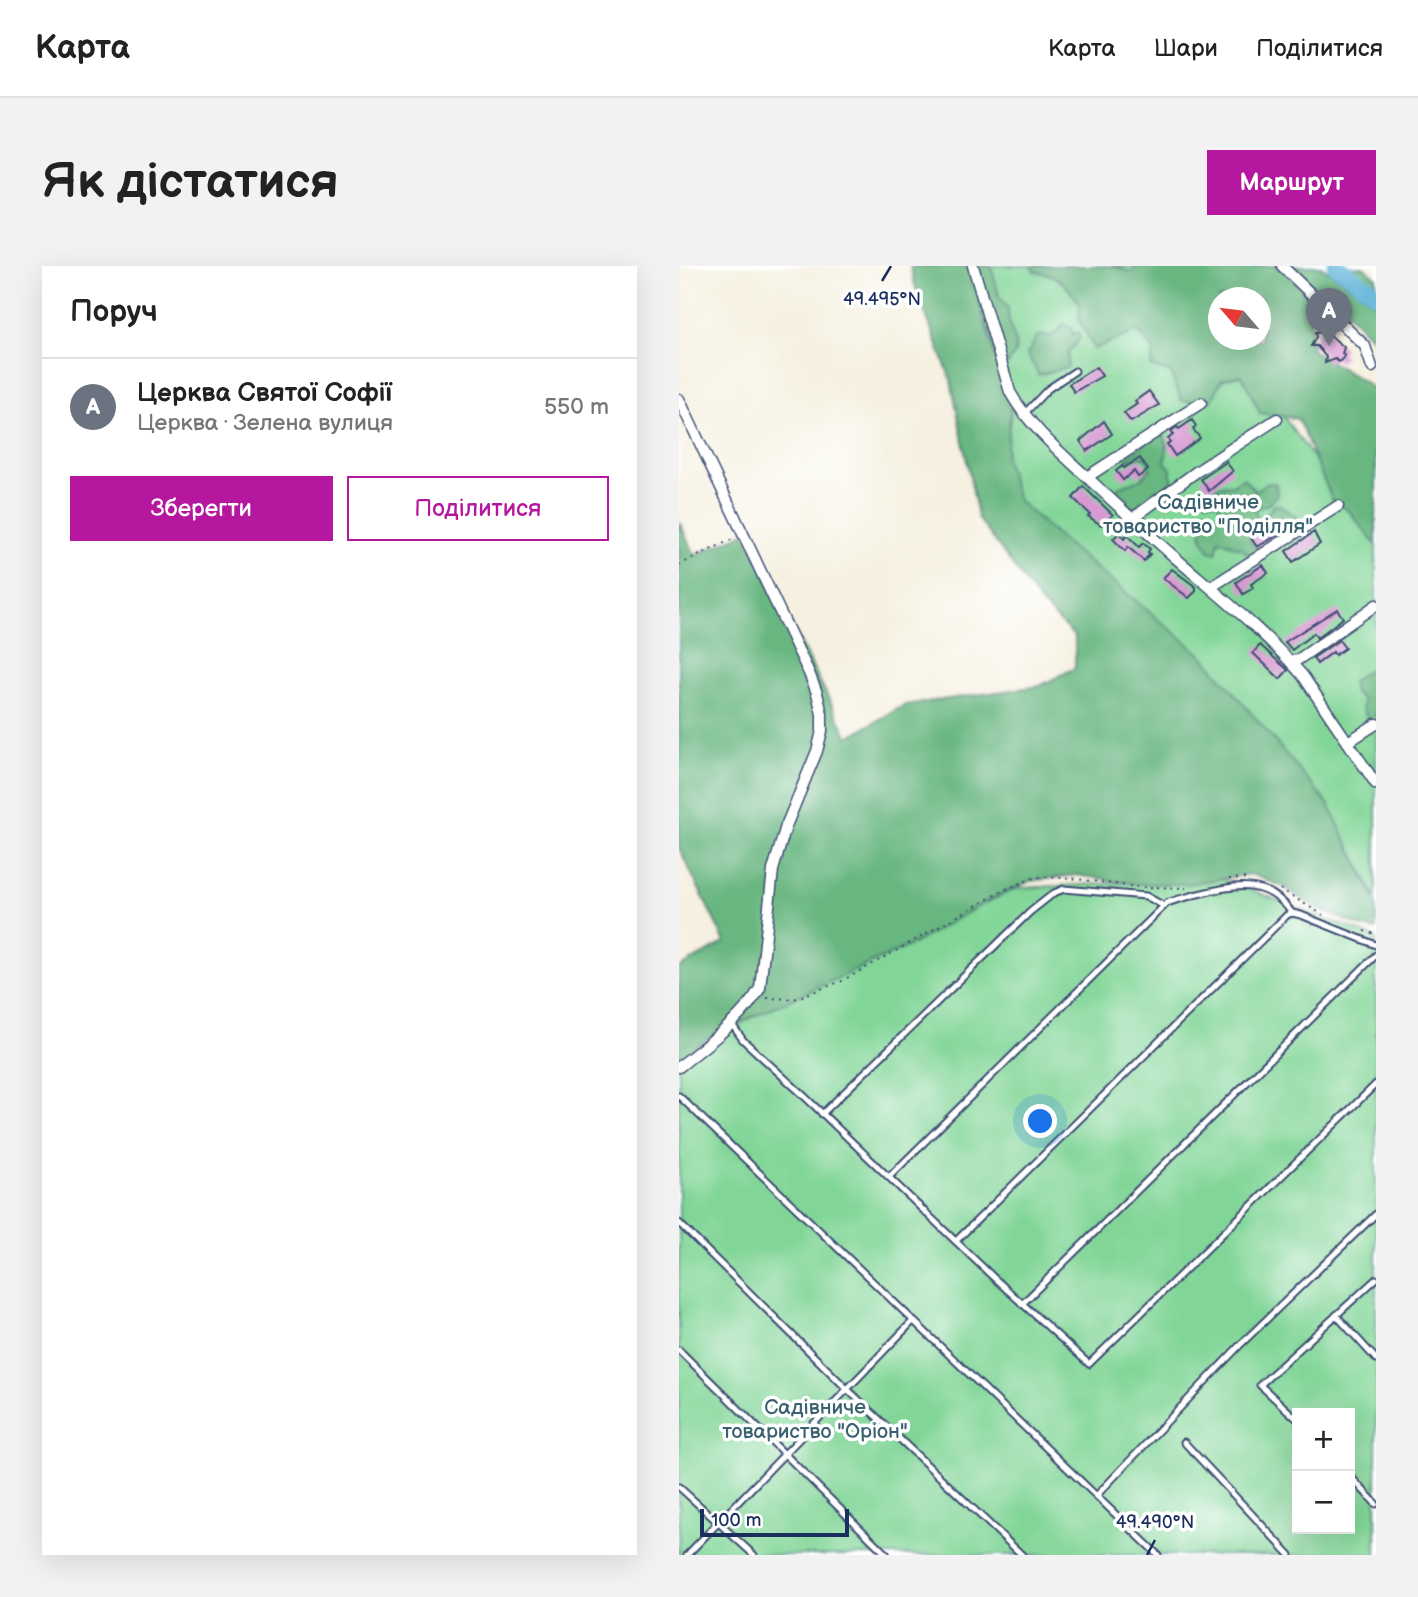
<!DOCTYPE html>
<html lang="uk">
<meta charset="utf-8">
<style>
:root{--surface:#fff;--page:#f2f2f2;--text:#222;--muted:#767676;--line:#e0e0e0;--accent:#b5179e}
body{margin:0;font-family:"Balsamiq Sans",sans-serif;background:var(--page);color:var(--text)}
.controls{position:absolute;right:21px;bottom:21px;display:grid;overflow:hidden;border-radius:0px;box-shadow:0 7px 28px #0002}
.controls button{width:63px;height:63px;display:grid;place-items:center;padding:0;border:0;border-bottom:2px solid var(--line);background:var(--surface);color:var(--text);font:35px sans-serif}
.compass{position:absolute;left:529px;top:21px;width:63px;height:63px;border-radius:50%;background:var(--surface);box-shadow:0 7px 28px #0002;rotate:298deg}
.scale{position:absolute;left:21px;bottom:18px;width:149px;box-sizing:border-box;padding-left:7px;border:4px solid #1b2f5e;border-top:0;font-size:19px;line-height:24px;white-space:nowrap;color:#1b2f5e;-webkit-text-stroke:5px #fff;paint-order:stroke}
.you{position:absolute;left:362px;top:856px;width:24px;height:24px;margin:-18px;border:5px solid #fff;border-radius:50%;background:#1a73e8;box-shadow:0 0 0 10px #1a73e833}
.badge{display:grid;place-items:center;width:46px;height:46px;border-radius:50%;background:var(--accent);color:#fff;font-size:23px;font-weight:700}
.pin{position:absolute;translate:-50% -58px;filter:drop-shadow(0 2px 4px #0008)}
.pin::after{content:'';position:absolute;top:37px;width:24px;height:21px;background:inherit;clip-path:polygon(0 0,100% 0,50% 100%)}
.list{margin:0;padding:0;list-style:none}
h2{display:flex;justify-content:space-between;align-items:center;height:91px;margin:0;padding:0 28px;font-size:30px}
h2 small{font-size:23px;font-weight:400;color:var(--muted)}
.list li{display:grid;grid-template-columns:46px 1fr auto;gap:21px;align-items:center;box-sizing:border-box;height:98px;padding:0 28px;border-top:2px solid var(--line)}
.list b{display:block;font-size:26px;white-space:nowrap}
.list p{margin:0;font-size:23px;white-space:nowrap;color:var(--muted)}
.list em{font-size:23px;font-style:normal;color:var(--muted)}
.actions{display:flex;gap:14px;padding:21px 28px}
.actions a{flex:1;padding:16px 0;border:2px solid var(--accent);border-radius:0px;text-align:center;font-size:24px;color:var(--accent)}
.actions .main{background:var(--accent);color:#fff}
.map{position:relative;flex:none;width:697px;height:1289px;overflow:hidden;border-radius:0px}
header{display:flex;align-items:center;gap:42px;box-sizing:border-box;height:98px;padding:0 35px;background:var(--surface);border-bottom:2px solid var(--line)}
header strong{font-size:33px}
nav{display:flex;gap:38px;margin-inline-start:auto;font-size:24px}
.intro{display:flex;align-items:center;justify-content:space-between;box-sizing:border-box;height:168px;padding:0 42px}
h1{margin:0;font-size:49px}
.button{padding:18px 32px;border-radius:0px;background:var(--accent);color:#fff;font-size:24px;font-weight:700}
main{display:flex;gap:42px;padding:0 42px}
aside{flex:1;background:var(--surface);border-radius:0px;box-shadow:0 7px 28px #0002}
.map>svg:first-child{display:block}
</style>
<header>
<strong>Карта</strong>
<nav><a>Карта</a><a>Шари</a><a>Поділитися</a></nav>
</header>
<div class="intro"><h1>Як дістатися</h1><a class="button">Маршрут</a></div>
<main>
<aside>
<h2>Поруч<small></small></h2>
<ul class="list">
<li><span class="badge" style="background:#6b7280">A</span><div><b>Церква Святої Софії</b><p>Церква · Зелена вулиця</p></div><em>550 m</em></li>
</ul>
<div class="actions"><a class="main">Зберегти</a><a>Поділитися</a></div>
</aside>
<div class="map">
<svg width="697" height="1289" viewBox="0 0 697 1289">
<rect width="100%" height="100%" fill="#fff"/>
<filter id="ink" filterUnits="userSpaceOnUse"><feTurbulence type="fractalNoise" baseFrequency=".0143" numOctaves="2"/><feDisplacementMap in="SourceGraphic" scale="14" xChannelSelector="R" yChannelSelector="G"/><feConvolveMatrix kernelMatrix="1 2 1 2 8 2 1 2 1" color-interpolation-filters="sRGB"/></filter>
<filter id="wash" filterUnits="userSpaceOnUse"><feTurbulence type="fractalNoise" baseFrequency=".00686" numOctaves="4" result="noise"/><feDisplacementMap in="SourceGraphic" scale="28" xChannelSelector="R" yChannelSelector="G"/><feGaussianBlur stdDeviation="1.57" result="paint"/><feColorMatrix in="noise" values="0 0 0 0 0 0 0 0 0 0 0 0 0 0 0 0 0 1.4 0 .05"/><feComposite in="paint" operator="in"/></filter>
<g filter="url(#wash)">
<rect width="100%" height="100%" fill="#f5f0df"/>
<!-- green -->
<g fill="#81d597" stroke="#4e827a" stroke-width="2" fill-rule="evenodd">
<polygon points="290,0 466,0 515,129 565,103 602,147 697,278 697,632 668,575 639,531 337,237 317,193 334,140"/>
<path d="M541,612L697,672V1289H0V799L28,779L92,739L338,622ZM618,1147H671V1263H618Z"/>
</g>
<!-- forest -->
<g fill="#68b680" stroke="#42726f" stroke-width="2" fill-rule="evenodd">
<polygon points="231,0 290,0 332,146 326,192 339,234 378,270 524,390 650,539 697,636 697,664 684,661 638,643 605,621 572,608 510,618 458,618 397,609 351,615 312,633 234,678 40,766 0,792 0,702 46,676 0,582 0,256 16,289 66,267 169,471 226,439 361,420 396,402 396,371 360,335 299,252 272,114 237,23"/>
<polygon points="295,0 312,0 320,30 329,42 330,56 337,78 336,87 329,98 325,94 313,66 311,40 305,29"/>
<path d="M352,0H433L452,6L459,0H601L630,32L633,84L690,119L697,127V279L671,246L653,233L619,153L581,147L563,109L543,113L533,135L515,136L502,134L492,107L472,100L475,84L459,65L415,83L400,54L401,38C386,17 381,9 355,5ZM540,32H582V74H540Z"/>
<polygon points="607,0 642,0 697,38 697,77 662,40"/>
<polygon points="652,0 685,1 697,11 697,25 685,15 672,16"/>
<polygon points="385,58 393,63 393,69 399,66 401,72 389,87 389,101 360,109 348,88 359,69 374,70"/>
<polygon points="478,169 485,169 488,183 486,196 492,203 492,209 494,214 483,225 456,243 449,240 446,232 438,226 439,221 462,213 471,203 467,192 461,190 449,194 447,192"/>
<polygon points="564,212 576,225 588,217 597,218 598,230 590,238 576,243 578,254 582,255 595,239 600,239 617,251 612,266 596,255 588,265 574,267 571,274 577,283 592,270 592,277 571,291 564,283 540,274 537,287 530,285 522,269 525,258 520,253 527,244 539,250 543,245 538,236 526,235 528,228 535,226 539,220 554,219"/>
<polygon points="697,398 697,455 690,456 683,441 684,434 675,426 673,416"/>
</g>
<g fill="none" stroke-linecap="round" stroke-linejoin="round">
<!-- river -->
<polyline stroke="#5cb1d8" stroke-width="18" points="657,0 697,28"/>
</g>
<g id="blocks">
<!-- building -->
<g fill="#d899d3">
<polygon points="645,64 649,64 652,70 665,81 663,88 666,90 660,96 656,93 646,97 647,91 638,80 632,80 637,71 636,66 643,67"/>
<polygon points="417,101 423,110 395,126 390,118"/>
<polygon points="470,125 480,139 452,156 445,147 458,138 456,135"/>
<polygon points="513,154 517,160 514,163 521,172 496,190 488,178 491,176 489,173 494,169 492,165 498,161 500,163"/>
<polygon points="425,155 433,168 408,185 401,175"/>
<polygon points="461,192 469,204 459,211 455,205 444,214 437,205 443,200 445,202"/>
<polygon points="547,196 554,205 530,225 522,213"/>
<polygon points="404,220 434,249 422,259 409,250 411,248 394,232"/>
<polygon points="600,258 604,266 578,281 572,272 580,266 582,269"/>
<polygon points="635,266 641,278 614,296 607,285"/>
<polygon points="440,267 445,273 448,269 460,281 464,277 471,283 469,286 471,288 465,295 449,281 446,285 434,273"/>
<polygon points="584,299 589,307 572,318 574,322 564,328 557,316"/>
<polygon points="493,303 517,321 517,325 510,332 484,312"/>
<polygon points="658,343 664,352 638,372 635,367 613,384 606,376"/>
<polygon points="660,374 666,382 656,389 654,386 638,398 634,392"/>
<polygon points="581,379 609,404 601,413 574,387"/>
</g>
</g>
</g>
<g filter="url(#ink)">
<use href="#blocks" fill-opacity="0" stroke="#3c4c71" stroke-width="2"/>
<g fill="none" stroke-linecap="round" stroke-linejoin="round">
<defs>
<g id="lane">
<polyline points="346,147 369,123 396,105"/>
<polyline points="52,757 64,774 123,828 314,1011 410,1098 697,818"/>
<polyline points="0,830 479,1289"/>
<polyline points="143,848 351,646 375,627 385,623 467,630 485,640"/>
<path d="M210,911L488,637C498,633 506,632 515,629C552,620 587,610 613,647"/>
<polyline points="0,957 165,1120 343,1289"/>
<polyline points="277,975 608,649 613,647 622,649 697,679"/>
<polyline points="343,1038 697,689"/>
<polyline points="657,1049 697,1093"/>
<polyline points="0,1084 208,1289"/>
<polyline points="618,1153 581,1119 697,1013"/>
<polyline points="505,1176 611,1289"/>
<polyline points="671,1210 697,1238"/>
<polyline points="0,1221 75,1289"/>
<polyline points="418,1229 561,1079 697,948"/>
<polyline points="8,1289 233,1056"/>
</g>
<g id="street">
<path d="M294,0L331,126C350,160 381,186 409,212C439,240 469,268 499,294C542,331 587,367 624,410L697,518"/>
<polyline points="603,0 686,80 693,101"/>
<path d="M0,133L130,407L138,427L143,448V465L138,485L107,560L94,604L81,722C62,755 29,777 0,801"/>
<polyline points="408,211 522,137"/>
<polyline points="454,252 517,206 598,153"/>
<polyline points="532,321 659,240"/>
<polyline points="611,395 620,393 697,339"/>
<polyline points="669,476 697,458"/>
</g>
</defs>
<!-- lane casing -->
<use href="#lane" stroke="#3c4c71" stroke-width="9"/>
<!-- street casing -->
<use href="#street" stroke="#3c4c71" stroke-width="13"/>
<!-- path -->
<g stroke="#3c4c71" stroke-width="2" stroke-dasharray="2 5" stroke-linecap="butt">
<polyline points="0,299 56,272"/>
<polyline points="550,613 569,612"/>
<polyline points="464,621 507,622"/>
<polyline points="601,623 644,649"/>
<polyline points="685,665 697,668"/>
<polyline points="88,732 115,733 163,715 325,624 357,611 390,612 458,621"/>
</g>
<!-- lane -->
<use href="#lane" stroke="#fff" stroke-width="5"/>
<!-- street -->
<use href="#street" stroke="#fff" stroke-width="10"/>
</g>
</g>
<!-- ticks -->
<path fill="none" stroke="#1b2f5e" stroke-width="2.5" d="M203,15L212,0M468,1289L476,1274"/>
<g text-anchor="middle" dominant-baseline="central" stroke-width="7" stroke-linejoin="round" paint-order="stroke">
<!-- park labels -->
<g font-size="21" fill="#3a616f" stroke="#fff">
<text x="529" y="236">Садівниче<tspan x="529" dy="24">товариство "Поділля"</tspan></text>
<text x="136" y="1141">Садівниче<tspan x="136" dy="24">товариство "Оріон"</tspan></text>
</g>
</g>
<g font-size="18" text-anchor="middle" fill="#1b2f5e" stroke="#fff" stroke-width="7" stroke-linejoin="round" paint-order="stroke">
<text x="203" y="39">49.495°N</text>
<text x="476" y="1262">49.490°N</text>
</g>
</svg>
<div class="controls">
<button>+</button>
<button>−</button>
</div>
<svg class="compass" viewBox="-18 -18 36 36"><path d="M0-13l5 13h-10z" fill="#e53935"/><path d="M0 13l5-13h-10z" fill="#767676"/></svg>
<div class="scale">100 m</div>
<div class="you"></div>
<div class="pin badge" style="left:650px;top:80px;background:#6b7280">A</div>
</div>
</main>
